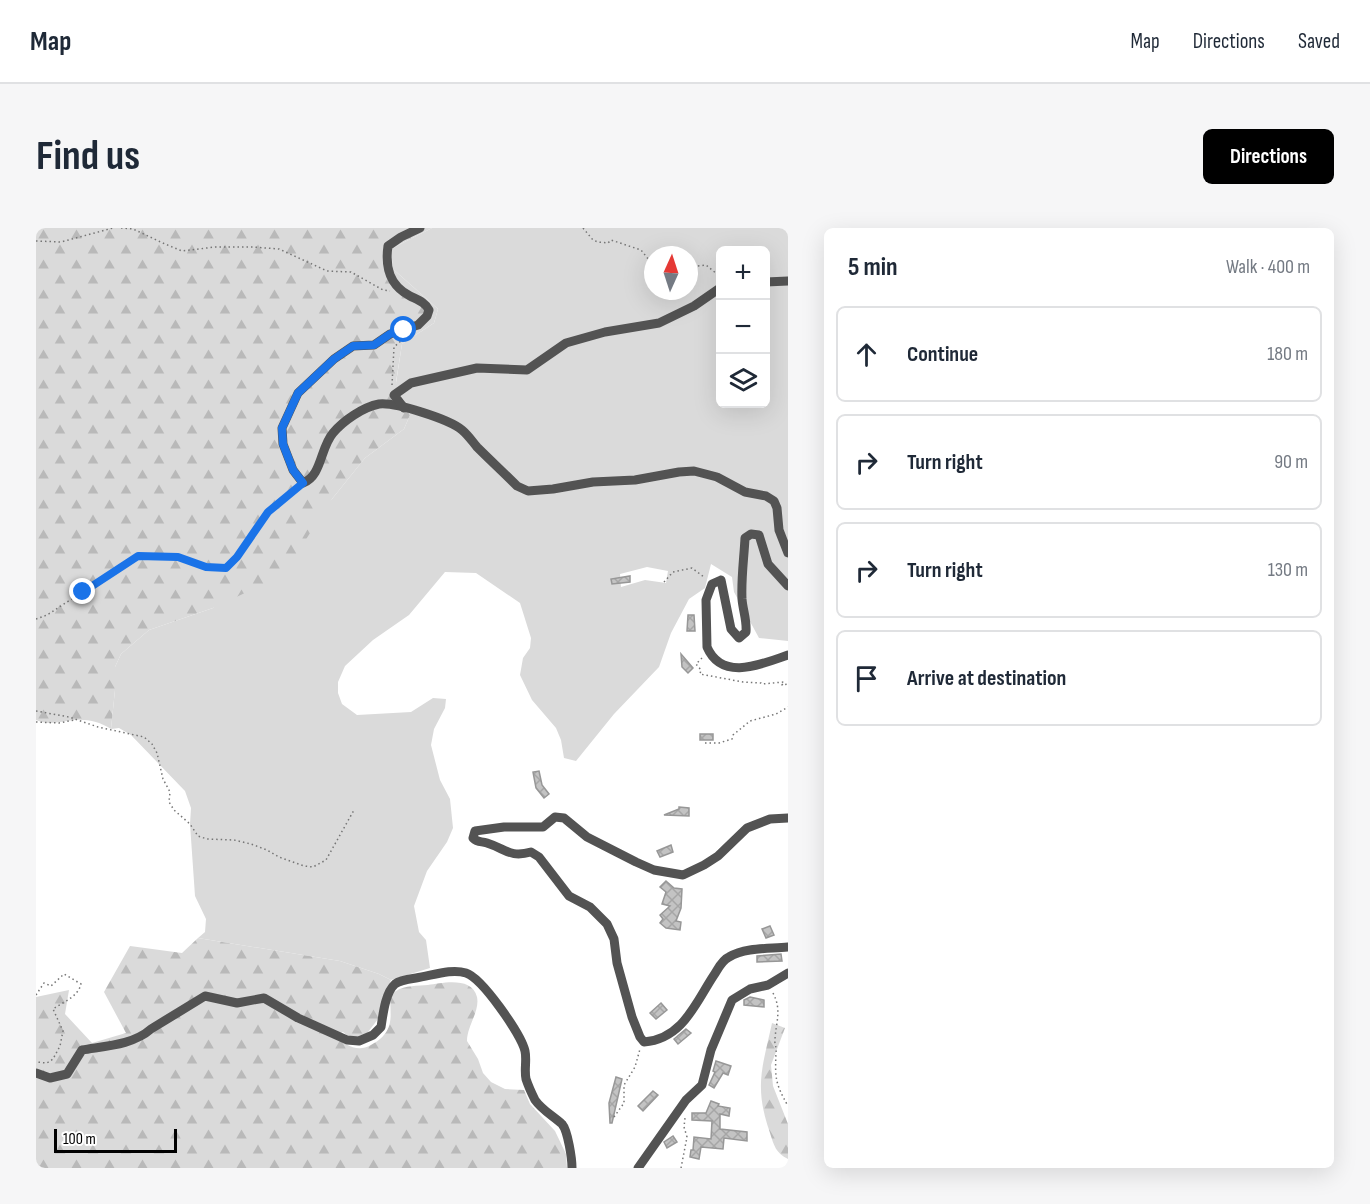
<!DOCTYPE html>
<meta charset="utf-8">
<style>
:root{--surface:#fff;--page:#f6f6f7;--text:#1f2937;--muted:#747a83;--line:#e0e1e3;--accent:#000}
body{margin:0;font-family:"Sofia Sans Condensed",sans-serif;background:var(--page);color:var(--text)}
.controls{position:absolute;right:18px;top:18px;display:grid;overflow:hidden;border-radius:9px;box-shadow:0 6px 24px #0002}
.controls button{width:54px;height:54px;display:grid;place-items:center;padding:0;border:0;border-bottom:2px solid var(--line);background:var(--surface);color:var(--text);font:30px sans-serif}
.compass{position:absolute;left:608px;top:18px;width:54px;height:54px;border-radius:50%;background:var(--surface);box-shadow:0 6px 24px #0002;rotate:3deg}
.scale{position:absolute;left:18px;bottom:15px;width:123px;box-sizing:border-box;padding-left:6px;border:3px solid #000;border-top:0;font-size:16px;line-height:21px;white-space:nowrap;color:#000;-webkit-text-stroke:4px #fff;paint-order:stroke}
.stop{position:absolute;width:18px;height:18px;margin:-14px;border:4px solid #1a73e8;border-radius:50%;background:#fff}
.stop.end{background:#1a73e8;border-color:#fff;box-shadow:0 2px 6px #0008}
.list{margin:0;padding:0;list-style:none}
h2{display:flex;justify-content:space-between;align-items:center;height:78px;margin:0;padding:0 24px;font-size:26px}
h2 small{font-size:20px;font-weight:400;color:var(--muted)}
.list li{display:grid;grid-template-columns:39px 1fr auto;gap:18px;align-items:center;box-sizing:border-box;height:96px;margin:0 12px 12px;padding:0 12px;border:2px solid var(--line);border-radius:9px}
.list b{display:block;font-size:22px;white-space:nowrap}
.list em{font-size:20px;font-style:normal;color:var(--muted)}
.icon{flex:none;width:33px;height:33px;fill:none;stroke:currentColor;stroke-width:2;stroke-linecap:round;stroke-linejoin:round}
.map{position:relative;flex:none;width:752px;height:940px;overflow:hidden;border-radius:9px}
header{display:flex;align-items:center;gap:36px;box-sizing:border-box;height:84px;padding:0 30px;background:var(--surface);border-bottom:2px solid var(--line)}
header strong{font-size:28px}
nav{display:flex;gap:33px;margin-inline-start:auto;font-size:21px}
.intro{display:flex;align-items:center;justify-content:space-between;box-sizing:border-box;height:144px;padding:0 36px}
h1{margin:0;font-size:42px}
.button{padding:15px 27px;border-radius:9px;background:var(--accent);color:#fff;font-size:21px;font-weight:700}
main{display:flex;gap:36px;padding:0 36px}
aside{flex:1;background:var(--surface);border-radius:9px;box-shadow:0 6px 24px #0002}
.map>svg:first-child{display:block}
</style>
<header>
<strong>Map</strong>
<nav><a>Map</a><a>Directions</a><a>Saved</a></nav>
</header>
<div class="intro"><h1>Find us</h1><a class="button">Directions</a></div>
<main>
<div class="map">
<svg width="752" height="940" viewBox="0 0 752 940">
<defs>
<pattern id="forest-firs" width="22" height="20" patternUnits="userSpaceOnUse" patternTransform="scale(1.5)"><rect width="22" height="20" fill="#dadada"/><path d="M5 1l3.5 6h-7zM16 11l3.5 6h-7z" fill="#b9b9b9"/></pattern>
<pattern id="building-cross-hatch" width="8" height="8" patternUnits="userSpaceOnUse" patternTransform="scale(1.5)"><rect width="8" height="8" fill="#c3c3c3"/><path d="M0 0l8 8M0 8l8-8" fill="none" stroke="#a6a6a6"/></pattern>
</defs>
<rect width="100%" height="100%" fill="#fff"/>
<!-- grass -->
<path fill="#dadada" fill-rule="evenodd" d="M396,0H752V413L723,410L698,364L696,349L675,336L669,360L653,371L635,405L623,439L578,486L540,533L528,530L525,512L520,500L496,472L484,447L487,430L494,420L495,410L484,375L440,345L409,344L373,387L337,412L309,438L302,454V465L306,476L321,487L375,484L397,470L410,471L409,480L398,501L395,517L404,552L414,571L417,600L411,614L391,643L378,678L383,704L390,712L394,740L355,752L343,746L304,733L162,710L169,704L170,691L159,668L154,596L155,580L149,563L95,507L83,500L75,501L79,462V439L85,426L113,402L177,380L296,271L329,230L368,201L374,187L360,155L366,116L398,95L402,81L357,41L355,21ZM684,22H730V176H684ZM617,27H653V63H617ZM611,339L632,343L630,355L609,352L585,359L584,346Z"/>
<!-- forest -->
<g fill="url(#forest-firs)">
<path d="M0,0H396L355,21L357,41L402,81L398,95L366,116L360,154L374,187L368,201L329,230L296,271L247,347L177,380L113,402L85,426L79,439V462L75,501C64,494 52,491 38,492C26,493 12,498 0,492Z"/>
<path d="M162,710L304,733L343,746L355,752L342,791L329,808L314,810L307,804L298,808C310,817 321,825 335,817C369,799 345,773 360,763C369,757 382,758 392,757C406,755 436,748 441,769C444,783 431,798 431,813L442,831L447,845L455,854L469,861L488,862L494,876L519,903L530,926L531,940H0V769L33,762L29,786L56,815L90,805L68,764L94,718L146,725Z"/>
<path d="M736,795L749,800L735,837L737,858L752,896V931C740,925 738,918 734,905C718,859 726,841 736,795Z"/>
</g>
<!-- building -->
<g fill="url(#building-cross-hatch)" stroke="#979797" stroke-width="1.5">
<polygon points="594,348 594,354 576,356 575,351"/>
<polygon points="652,387 658,387 659,403 651,403"/>
<polygon points="645,426 657,440 652,445 646,439"/>
<rect x="664" y="506" width="13" height="6"/>
<polygon points="503,543 506,557 513,566 508,570 500,560 497,544"/>
<polygon points="643,579 653,580 653,588 628,587 643,581"/>
<polygon points="635,617 637,624 624,629 621,623"/>
<polygon points="630,653 638,660 646,661 645,680 640,693 645,694 644,702 630,700 624,695 627,691 624,687 634,678 626,676 630,664 624,659"/>
<polygon points="734,698 738,707 730,710 726,701"/>
<polygon points="745,726 746,733 721,734 721,728"/>
<polygon points="714,769 728,772 728,779 708,777 708,772"/>
<polygon points="625,775 631,782 620,791 614,785"/>
<polygon points="650,801 655,805 642,816 638,811"/>
<polygon points="680,833 695,838 692,847 687,845 678,860 673,857 679,844 677,843"/>
<polygon points="580,849 586,851 576,895 574,895 573,875"/>
<polygon points="617,863 622,867 607,883 602,878"/>
<polygon points="675,873 683,876 682,878 694,880 693,888 684,886 684,901 711,904 711,913 688,910 687,921 665,919 663,931 654,929 655,922 657,922 658,909 675,911 676,893 656,892 656,885 670,885"/>
<polygon points="637,908 641,914 631,920 628,914"/>
</g>
<g fill="none" stroke-linecap="round" stroke-linejoin="round">
<!-- path -->
<g stroke="#757575" stroke-width="1.5" stroke-dasharray="1.5 3" stroke-linecap="butt">
<polyline points="85,0 97,1 129,16 146,23 179,19 217,19 243,21 291,43 315,44 347,62 354,63"/>
<polyline points="547,0 557,12 562,14 572,15 575,12 605,22 613,32 617,32"/>
<polyline points="0,13 25,14 77,0"/>
<polyline points="653,39 670,37 681,46 684,52"/>
<polyline points="356,157 358,119 366,112"/>
<polyline points="628,354 637,344 656,340 668,349"/>
<polyline points="0,391 11,387 102,328 142,329 170,339 190,340 201,329 232,284 259,261"/>
<polyline points="666,430 660,436 665,442 664,446 707,454 725,455 726,456 748,454 746,457 752,456"/>
<polyline points="0,483 33,489 62,499 108,509 116,516 121,525 127,551 134,564 133,574 138,582 154,596 162,608 171,611 198,612 215,616 231,622 243,629 268,638 277,639 290,632 318,582"/>
<polyline points="0,494 23,495 38,492"/>
<polyline points="669,515 683,515 696,511 697,507 714,493 740,486 752,479"/>
<path d="M737,765C746,782 740,794 739,811C738,815 741,820 740,824C739,850 739,855 752,878"/>
<path d="M0,767L8,755L15,758L28,746L45,756C42,769 27,774 17,781L27,803L24,818L17,831L11,835L0,834"/>
<polyline points="578,889 588,875 588,857 599,839 604,821"/>
<polyline points="645,940 651,909 648,899 649,890"/>
</g>
<!-- street -->
<g stroke="#535353" stroke-width="9">
<path d="M384,0L365,9L352,18C349,39 353,57 374,68C382,72 389,74 393,82L391,88L382,97L354,106L338,117L317,118L298,131L262,165L246,200L247,216L257,242L267,255C286,248 284,220 297,205C307,193 327,179 343,176C359,174 413,191 426,202C432,207 436,213 441,219C454,232 468,245 481,258L492,263L517,261L557,254L599,252L643,244L658,243L681,249L709,264L730,268L738,273L741,280L743,302L752,325"/>
<polyline points="730,54 752,53"/>
<polyline points="368,180 358,167 375,155 441,140 491,142 530,115 569,104 623,95 658,78 684,60"/>
<path d="M752,358L732,336L723,307L715,306L709,310C708,330 705,351 706,371C707,383 711,392 710,404L703,410L695,401L685,352L676,356L670,372L671,419C686,454 726,436 752,427"/>
<path d="M752,590L734,591L711,600L682,628L668,637L647,647L618,642L600,634L551,609L528,590L519,589L507,599H468L439,603L437,610C442,615 445,613 451,615C470,621 474,630 495,624L503,629L533,668L554,679L571,696L578,711L581,735L596,789L604,809L608,814C647,811 660,774 678,747C682,741 686,732 693,729C710,719 733,721 752,719"/>
<path d="M0,845L14,850L31,846L46,822C69,818 97,817 115,801L169,768L201,775L228,770L262,790L311,812L323,813L337,807L345,799C347,787 349,765 359,756C364,752 373,751 380,750C395,748 415,740 430,745C446,750 485,806 489,823C491,832 488,842 490,851C492,857 496,866 499,872C506,882 517,888 526,896C532,903 536,931 536,940"/>
<polyline points="602,940 650,872 666,857 675,822 696,772 714,761 732,757 752,745"/>
</g>
</g>
<g fill="none" stroke-linecap="round" stroke-linejoin="round">
<!-- route -->
<polyline stroke="#1a73e8" stroke-width="8" points="47,364 102,328 142,329 170,339 190,340 201,329 232,284 267,255 257,242 247,216 246,200 262,165 298,131 317,118 338,117 354,106 368,102"/>
</g>
</svg>
<div class="controls">
<button>+</button>
<button>−</button>
<button><svg class="icon" aria-label="layers" viewBox="0 0 24 24"><path d="M12 4l9 5-9 5-9-5zM3 14l9 5 9-5"/></svg></button>
</div>
<svg class="compass" viewBox="-18 -18 36 36"><path d="M0-13l5 13h-10z" fill="#e53935"/><path d="M0 13l5-13h-10z" fill="#747a83"/></svg>
<div class="scale">100 m</div>
<div class="stop" style="left:368px;top:102px"></div>
<div class="stop end" style="left:47px;top:364px"></div>
</div>
<aside>
<h2>5 min<small>Walk · 400 m</small></h2>
<ul class="list">
<li><svg class="icon" aria-label="ahead" viewBox="0 0 24 24"><path d="M12 20V5M6 11l6-6 6 6"/></svg><div><b>Continue</b></div><em>180 m</em></li>
<li><svg class="icon" aria-label="right" viewBox="0 0 24 24"><path d="M7 20v-9h11M14 6l5 5-5 5"/></svg><div><b>Turn right</b></div><em>90 m</em></li>
<li><svg class="icon" aria-label="right" viewBox="0 0 24 24"><path d="M7 20v-9h11M14 6l5 5-5 5"/></svg><div><b>Turn right</b></div><em>130 m</em></li>
<li><svg class="icon" aria-label="arrive" viewBox="0 0 24 24"><path d="M6 21V4h12l-3 4 3 4H6"/></svg><div><b>Arrive at destination</b></div></li>
</ul>
</aside>
</main>
